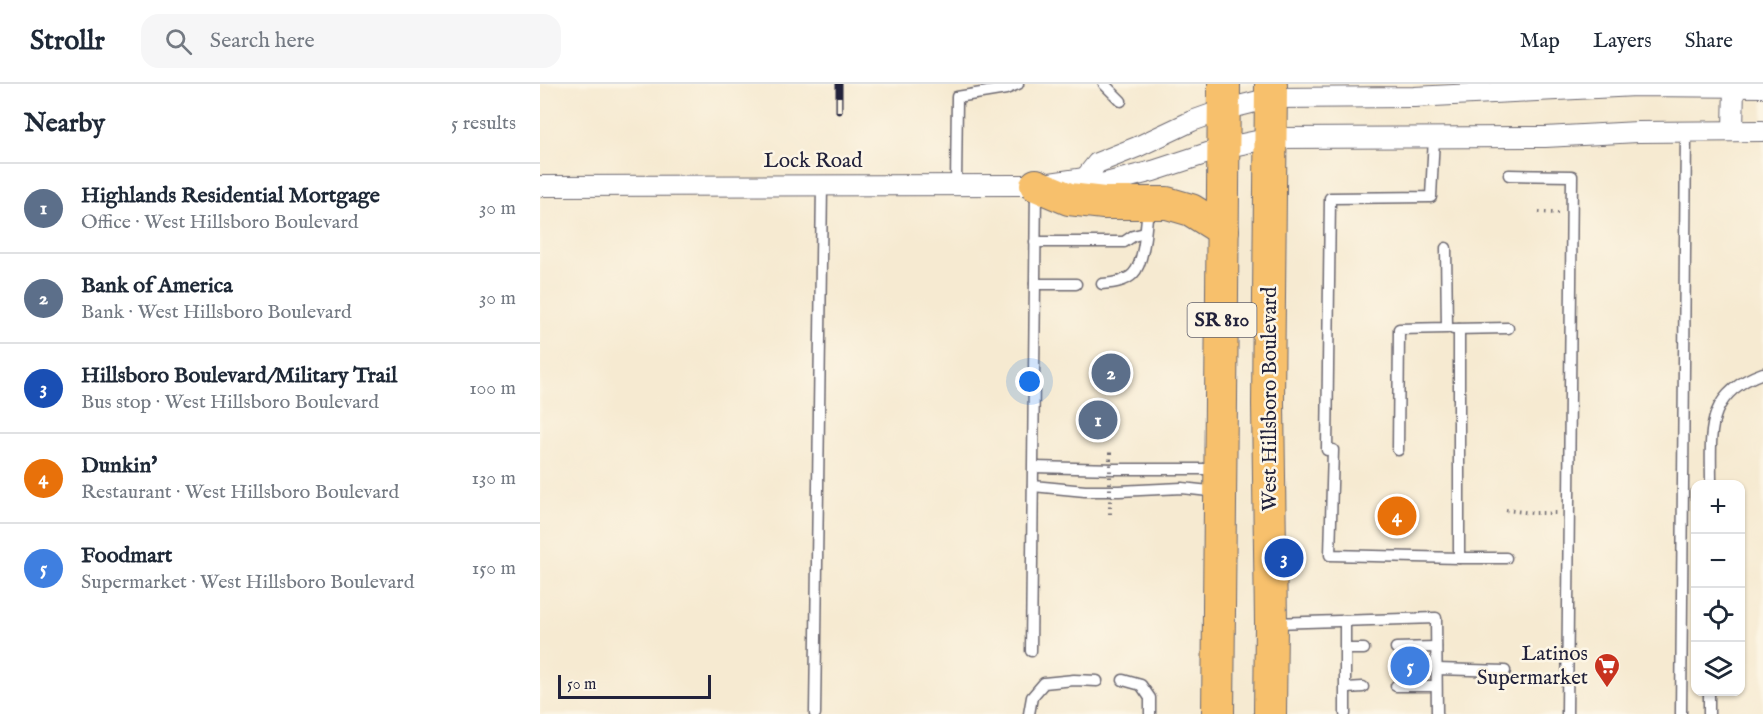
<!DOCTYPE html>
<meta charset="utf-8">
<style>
:root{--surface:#fff;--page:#f6f6f7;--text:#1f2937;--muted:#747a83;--line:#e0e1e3;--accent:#7c3aed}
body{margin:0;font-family:"IM FELL English",serif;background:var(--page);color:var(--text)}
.controls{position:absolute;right:18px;bottom:18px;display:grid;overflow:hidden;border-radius:12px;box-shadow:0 2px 4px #0004}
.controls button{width:54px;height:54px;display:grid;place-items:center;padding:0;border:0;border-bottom:2px solid var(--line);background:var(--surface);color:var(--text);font:30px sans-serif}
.scale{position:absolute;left:18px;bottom:15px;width:153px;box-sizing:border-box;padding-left:6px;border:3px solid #22223b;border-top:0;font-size:16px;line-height:21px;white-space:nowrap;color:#22223b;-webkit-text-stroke:4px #fcf5e5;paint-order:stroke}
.you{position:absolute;left:490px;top:298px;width:21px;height:21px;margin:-15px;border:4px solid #fff;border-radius:50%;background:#1a73e8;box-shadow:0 0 0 9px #1a73e833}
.badge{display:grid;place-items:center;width:39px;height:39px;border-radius:50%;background:var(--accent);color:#fff;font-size:20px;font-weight:700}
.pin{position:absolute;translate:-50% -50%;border:3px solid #fff;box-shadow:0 2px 6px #0006}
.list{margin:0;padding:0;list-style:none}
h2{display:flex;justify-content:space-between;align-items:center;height:78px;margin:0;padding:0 24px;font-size:26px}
h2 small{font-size:20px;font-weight:400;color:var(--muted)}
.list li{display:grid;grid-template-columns:39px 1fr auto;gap:18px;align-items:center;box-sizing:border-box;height:90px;padding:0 24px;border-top:2px solid var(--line)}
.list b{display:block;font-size:22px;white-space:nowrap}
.list p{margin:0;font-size:20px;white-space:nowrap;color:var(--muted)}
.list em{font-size:20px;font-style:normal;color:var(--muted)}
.icon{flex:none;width:33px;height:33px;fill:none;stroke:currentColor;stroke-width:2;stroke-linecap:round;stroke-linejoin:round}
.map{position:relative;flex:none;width:1223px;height:630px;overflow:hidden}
header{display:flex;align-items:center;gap:36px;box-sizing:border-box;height:84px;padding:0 30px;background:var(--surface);border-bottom:2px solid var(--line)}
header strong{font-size:28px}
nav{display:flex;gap:33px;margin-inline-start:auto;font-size:21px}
.search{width:420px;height:54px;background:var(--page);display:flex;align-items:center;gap:15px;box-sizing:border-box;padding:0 21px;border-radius:18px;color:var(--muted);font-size:22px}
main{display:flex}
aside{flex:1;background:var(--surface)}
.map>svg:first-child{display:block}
</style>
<header>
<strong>Strollr</strong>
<div class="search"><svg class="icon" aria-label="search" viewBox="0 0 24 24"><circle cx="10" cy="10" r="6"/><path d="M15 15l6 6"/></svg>Search here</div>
<nav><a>Map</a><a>Layers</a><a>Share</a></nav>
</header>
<main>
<aside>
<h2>Nearby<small>5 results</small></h2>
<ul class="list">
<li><span class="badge" style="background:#5c6f8a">1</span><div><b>Highlands Residential Mortgage</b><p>Office · West Hillsboro Boulevard</p></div><em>30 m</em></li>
<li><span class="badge" style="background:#5c6f8a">2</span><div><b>Bank of America</b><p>Bank · West Hillsboro Boulevard</p></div><em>30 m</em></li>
<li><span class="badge" style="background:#1a4fb4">3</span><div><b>Hillsboro Boulevard/Military Trail</b><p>Bus stop · West Hillsboro Boulevard</p></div><em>100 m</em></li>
<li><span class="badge" style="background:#e8710a">4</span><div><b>Dunkin'</b><p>Restaurant · West Hillsboro Boulevard</p></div><em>130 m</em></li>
<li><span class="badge" style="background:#3f7fe0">5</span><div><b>Foodmart</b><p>Supermarket · West Hillsboro Boulevard</p></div><em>150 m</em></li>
</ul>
</aside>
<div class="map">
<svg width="1223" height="630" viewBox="0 0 1223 630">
<rect width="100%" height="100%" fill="#fcf5e5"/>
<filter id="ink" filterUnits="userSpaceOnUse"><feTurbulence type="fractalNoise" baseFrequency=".0167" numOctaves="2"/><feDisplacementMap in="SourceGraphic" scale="12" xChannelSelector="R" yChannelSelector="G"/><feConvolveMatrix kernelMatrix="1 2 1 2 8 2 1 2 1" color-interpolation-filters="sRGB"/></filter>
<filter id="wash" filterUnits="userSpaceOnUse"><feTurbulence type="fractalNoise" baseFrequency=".008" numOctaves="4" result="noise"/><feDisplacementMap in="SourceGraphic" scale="24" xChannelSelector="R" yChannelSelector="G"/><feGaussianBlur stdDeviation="1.35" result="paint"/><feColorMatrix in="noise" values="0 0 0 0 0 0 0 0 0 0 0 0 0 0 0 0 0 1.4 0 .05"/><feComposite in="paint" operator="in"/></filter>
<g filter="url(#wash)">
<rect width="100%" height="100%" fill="#f6ead1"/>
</g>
<g filter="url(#ink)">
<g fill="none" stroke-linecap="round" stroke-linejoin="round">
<defs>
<g id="lane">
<polyline points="564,0 581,17"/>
<polyline points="969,91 1032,92 1027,630"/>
<polyline points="416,101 417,13 466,5 478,0"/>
<polyline points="495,158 584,158 593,152 605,149"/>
<polyline points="495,200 536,200"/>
<path d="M562,200C572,199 585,198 593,190C605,178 606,140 608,123"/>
<polyline points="913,245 968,244"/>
<polyline points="787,366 790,114 891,113 894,53"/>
<polyline points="793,366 790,471 919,474 919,245"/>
<polyline points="858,366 859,245 907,244 906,164"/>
<polyline points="494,383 575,385 677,385"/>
<path d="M1171,400C1171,349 1164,310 1223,289"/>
<polyline points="493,402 545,407 579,407 642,404 678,408"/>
<polyline points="919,474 966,474"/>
<polyline points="805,537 805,630"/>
<polyline points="734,539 896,534 897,630"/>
<polyline points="856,564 896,563"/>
<polyline points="805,565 824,565"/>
<polyline points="491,567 496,104"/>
<polyline points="897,585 965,587"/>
<polyline points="583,596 601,601 610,614 610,630"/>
<polyline points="856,602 896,602"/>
<polyline points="806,604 823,603"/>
<polyline points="275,630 282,101"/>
<polyline points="489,630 492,613 504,599 534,596 557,597"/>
<polyline points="1141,630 1146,48"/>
<polyline points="1169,630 1169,608"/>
</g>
<g id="street">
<polyline points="1193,47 1194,0"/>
<polyline points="545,94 557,79 597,63 652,37 683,26 731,14 874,13 1096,2 1223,3"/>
<polyline points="0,102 496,101 545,94 562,100 613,87 683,64 731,54 1005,53 1098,48 1223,47"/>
</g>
<g id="primary">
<polyline points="496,101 529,115 564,119 627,119 651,126 683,146"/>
<polyline points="678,630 684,0"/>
<polyline points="730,630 731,539 728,320 731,0"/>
</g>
</defs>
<!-- lane casing -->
<use href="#lane" stroke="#6c6870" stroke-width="13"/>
<!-- street casing -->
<use href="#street" stroke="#6c6870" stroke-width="22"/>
<!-- primary casing -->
<use href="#primary" stroke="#6c6870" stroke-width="34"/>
<!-- path -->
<g stroke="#6c6870" stroke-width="4" stroke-dasharray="1.5 4.5" stroke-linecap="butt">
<polyline points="999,128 1018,129"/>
<polyline points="966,426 992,429 1016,429"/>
</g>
<!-- lane -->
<use href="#lane" stroke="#fff" stroke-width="10"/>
<!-- street -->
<use href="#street" stroke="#fff" stroke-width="20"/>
<!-- primary -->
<use href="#primary" stroke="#f7c06c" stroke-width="32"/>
<defs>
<polyline id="rail" points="299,27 299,0"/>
</defs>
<!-- rail casing -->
<use href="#rail" stroke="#22223b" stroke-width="7"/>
<!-- rail -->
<use href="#rail" stroke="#fcf5e5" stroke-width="4.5" stroke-dasharray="14" stroke-linecap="butt"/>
<!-- path-bridge -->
<polyline stroke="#6c6870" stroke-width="4" stroke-dasharray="1.5 4.5" stroke-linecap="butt" points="570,430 570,364"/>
</g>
</g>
<!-- icons -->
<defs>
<symbol id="supermarket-pin" viewBox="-11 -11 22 30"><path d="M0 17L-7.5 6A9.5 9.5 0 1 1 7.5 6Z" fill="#c8321e" stroke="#fcf5e5"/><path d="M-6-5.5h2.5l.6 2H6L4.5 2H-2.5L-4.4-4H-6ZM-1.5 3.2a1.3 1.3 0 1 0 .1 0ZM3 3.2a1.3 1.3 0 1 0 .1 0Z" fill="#fff"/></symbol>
</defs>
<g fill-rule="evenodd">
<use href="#supermarket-pin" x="1052" y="567" width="30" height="40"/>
</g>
<g text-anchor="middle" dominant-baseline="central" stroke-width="5" stroke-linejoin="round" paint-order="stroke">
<!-- shield labels -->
<rect fill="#fcf5e5" stroke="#63616e" stroke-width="1.5" x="647.5" y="219" width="69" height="34" rx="4.5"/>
<g font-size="20" font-weight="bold" fill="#22223b">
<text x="682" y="236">SR 810</text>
</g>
<!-- street labels -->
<g font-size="21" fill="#22223b" stroke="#fcf5e5">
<text x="273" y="77">Lock Road</text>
<text transform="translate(730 315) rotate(-90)">West Hillsboro Boulevard</text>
</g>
<!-- poi labels -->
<g font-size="21" fill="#22223b" stroke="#fcf5e5" text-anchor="end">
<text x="1048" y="570">Latinos<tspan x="1048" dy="24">Supermarket</tspan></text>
</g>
</g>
</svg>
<div class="controls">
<button>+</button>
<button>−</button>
<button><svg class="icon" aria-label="locate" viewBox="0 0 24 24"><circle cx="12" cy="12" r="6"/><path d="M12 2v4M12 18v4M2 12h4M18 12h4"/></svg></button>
<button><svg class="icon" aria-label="layers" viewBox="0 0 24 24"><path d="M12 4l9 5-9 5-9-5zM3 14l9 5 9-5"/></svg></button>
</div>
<div class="scale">50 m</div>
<div class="you"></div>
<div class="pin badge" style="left:558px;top:336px;background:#5c6f8a">1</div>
<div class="pin badge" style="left:571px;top:289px;background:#5c6f8a">2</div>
<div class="pin badge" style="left:744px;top:474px;background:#1a4fb4">3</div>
<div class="pin badge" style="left:857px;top:432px;background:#e8710a">4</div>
<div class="pin badge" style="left:870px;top:582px;background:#3f7fe0">5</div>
</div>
</main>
